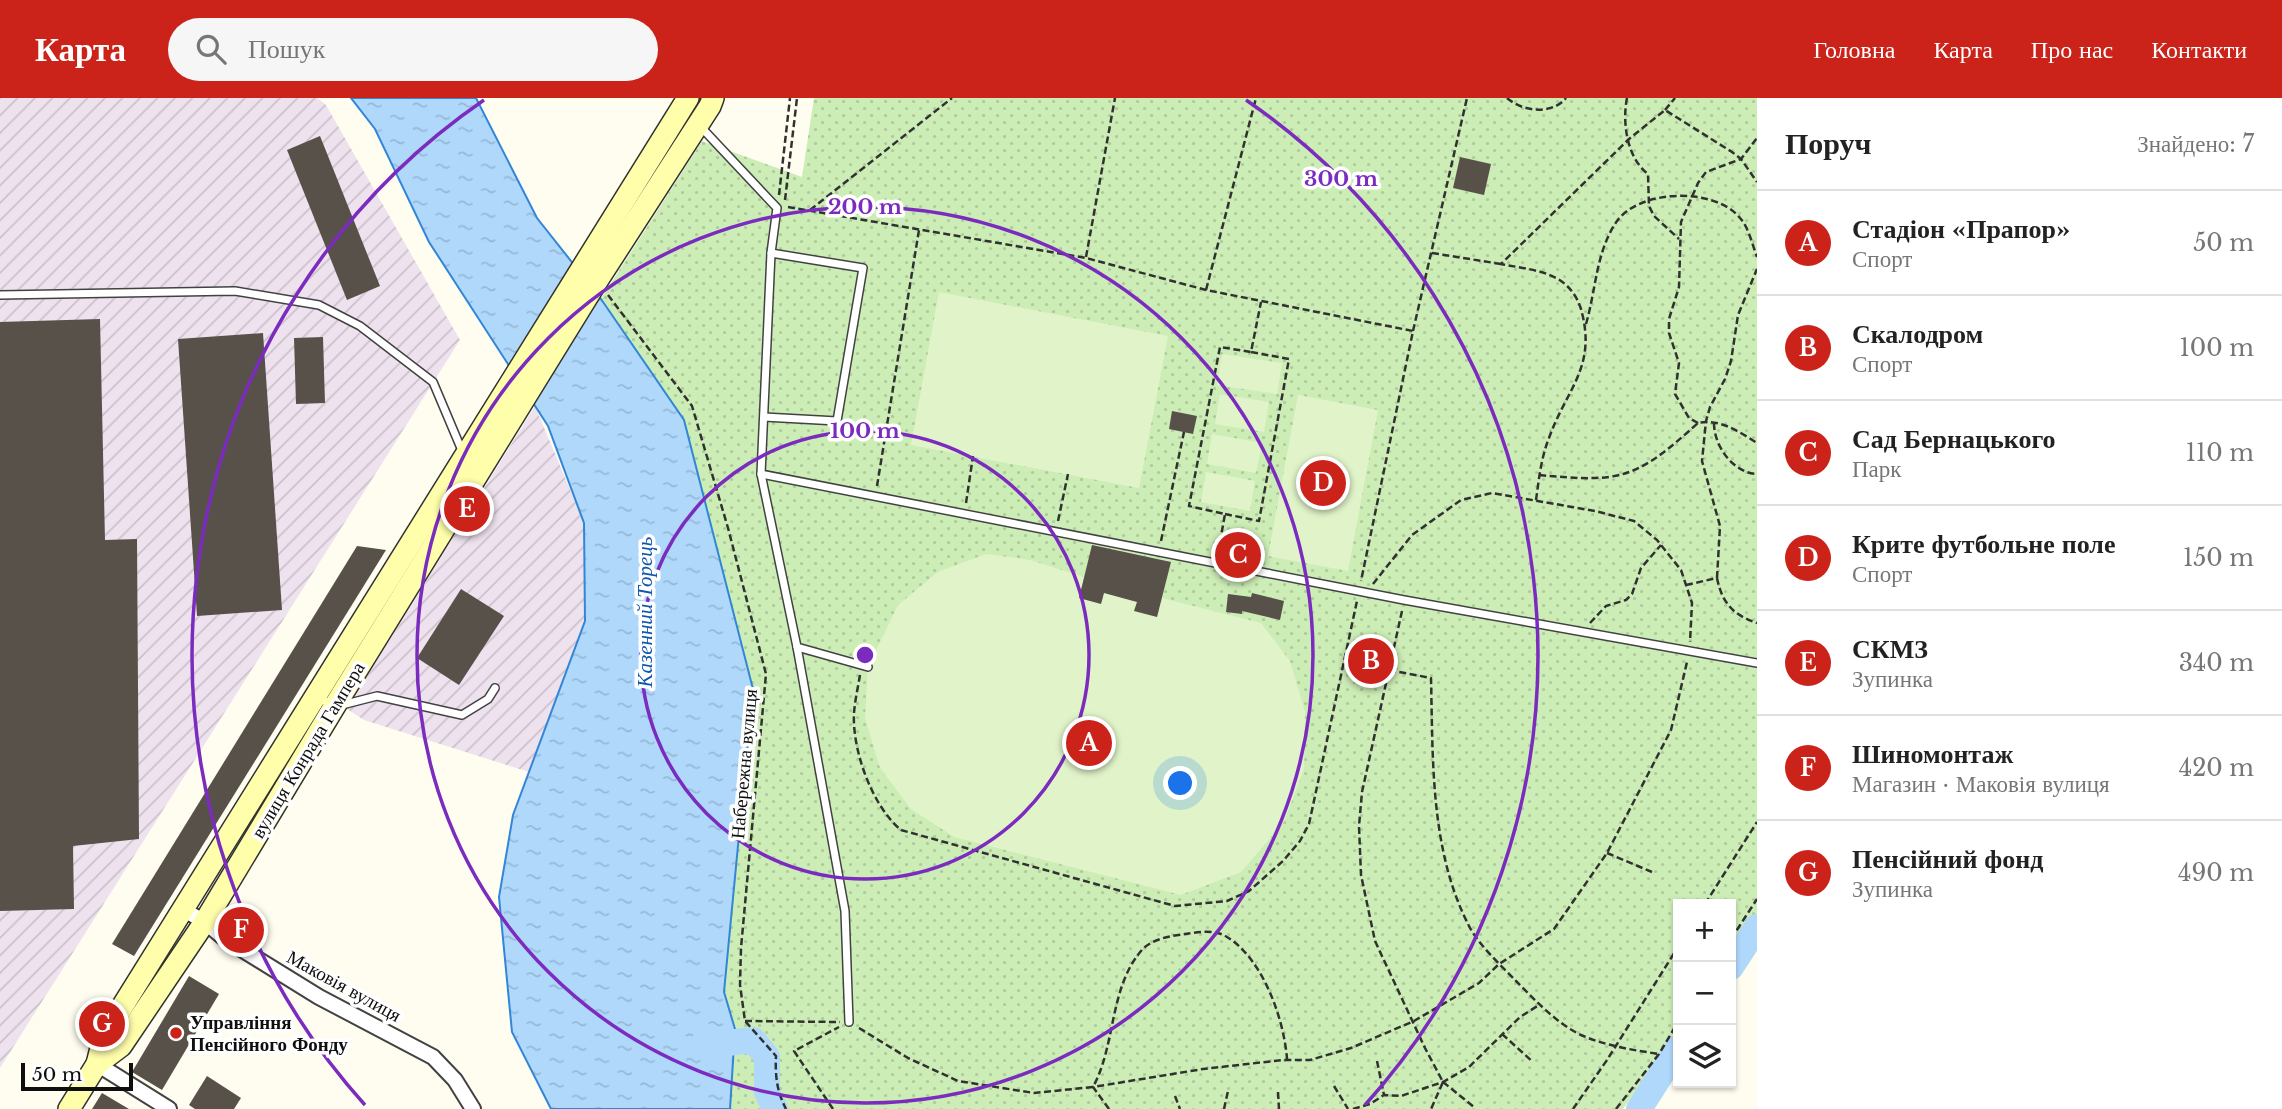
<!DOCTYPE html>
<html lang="uk">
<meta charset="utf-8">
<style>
:root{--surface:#fff;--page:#f6f6f6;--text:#222;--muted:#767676;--line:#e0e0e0;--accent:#cb221a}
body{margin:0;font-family:"Libre Baskerville",serif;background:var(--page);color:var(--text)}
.controls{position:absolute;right:21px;bottom:21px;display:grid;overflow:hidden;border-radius:0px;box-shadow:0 2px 5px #0004}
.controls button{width:63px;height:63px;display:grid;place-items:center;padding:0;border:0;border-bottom:2px solid var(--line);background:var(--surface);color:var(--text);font:35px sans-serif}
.scale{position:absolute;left:21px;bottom:18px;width:112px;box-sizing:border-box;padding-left:7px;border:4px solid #0f0f0f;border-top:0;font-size:19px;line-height:24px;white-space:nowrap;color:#0f0f0f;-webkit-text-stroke:5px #fff;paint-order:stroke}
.you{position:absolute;left:1181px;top:686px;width:24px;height:24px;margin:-18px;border:5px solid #fff;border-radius:50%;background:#1a73e8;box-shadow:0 0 0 10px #1a73e833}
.badge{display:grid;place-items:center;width:46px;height:46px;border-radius:50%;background:var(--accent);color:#fff;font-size:23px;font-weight:700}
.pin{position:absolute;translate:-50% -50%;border:4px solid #fff;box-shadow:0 2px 7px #0006}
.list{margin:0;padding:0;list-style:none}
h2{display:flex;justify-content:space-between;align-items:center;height:91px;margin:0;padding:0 28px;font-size:30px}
h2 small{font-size:23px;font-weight:400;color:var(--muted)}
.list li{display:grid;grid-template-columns:46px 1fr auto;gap:21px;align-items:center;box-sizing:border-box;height:105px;padding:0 28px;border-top:2px solid var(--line)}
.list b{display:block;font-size:26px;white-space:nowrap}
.list p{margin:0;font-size:23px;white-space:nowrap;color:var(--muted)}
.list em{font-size:23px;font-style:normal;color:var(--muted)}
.icon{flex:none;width:38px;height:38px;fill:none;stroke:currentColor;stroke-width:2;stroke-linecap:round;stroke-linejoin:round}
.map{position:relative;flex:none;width:1757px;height:1011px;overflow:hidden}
header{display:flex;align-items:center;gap:42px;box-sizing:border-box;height:98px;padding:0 35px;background:var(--accent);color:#fff}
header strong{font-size:33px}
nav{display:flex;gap:38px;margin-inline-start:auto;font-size:24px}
.search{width:490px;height:63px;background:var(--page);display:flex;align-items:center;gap:18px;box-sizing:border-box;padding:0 24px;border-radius:38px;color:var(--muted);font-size:26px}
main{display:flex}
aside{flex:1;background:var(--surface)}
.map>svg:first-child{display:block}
</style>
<header>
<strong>Карта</strong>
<div class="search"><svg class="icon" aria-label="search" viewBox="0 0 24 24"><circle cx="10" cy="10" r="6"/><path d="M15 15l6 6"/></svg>Пошук</div>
<nav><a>Головна</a><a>Карта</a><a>Про нас</a><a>Контакти</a></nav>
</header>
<main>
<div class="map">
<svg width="1757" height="1011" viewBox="0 0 1757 1011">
<defs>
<pattern id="industrial-furrows" width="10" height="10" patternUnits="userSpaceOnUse" patternTransform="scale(1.75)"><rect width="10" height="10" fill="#eee2ee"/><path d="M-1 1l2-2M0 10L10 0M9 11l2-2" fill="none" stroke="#cbc1cb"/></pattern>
<pattern id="park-dots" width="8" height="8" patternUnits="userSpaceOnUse" patternTransform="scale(1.75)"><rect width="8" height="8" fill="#cdedb6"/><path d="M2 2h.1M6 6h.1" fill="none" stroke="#afca9b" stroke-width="1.8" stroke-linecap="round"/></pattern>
<pattern id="water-ripples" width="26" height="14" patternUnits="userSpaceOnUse" patternTransform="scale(1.75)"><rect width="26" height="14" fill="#b0d8fb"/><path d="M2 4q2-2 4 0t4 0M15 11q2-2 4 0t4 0" fill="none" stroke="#96b8d6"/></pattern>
</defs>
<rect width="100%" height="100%" fill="#fffdf0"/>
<!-- industrial -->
<g fill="url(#industrial-furrows)">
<polygon points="0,0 317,0 326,7 460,242 0,970"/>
<polygon points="535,308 584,425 585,523 529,674 364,622 347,611"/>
</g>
<!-- park -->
<polygon fill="url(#park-dots)" points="814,0 1757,0 1757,817 1731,854 1731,806 1678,806 1678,929 1623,1011 730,1011 735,931 724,894 601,201 702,43 802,79"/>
<!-- pitch -->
<g fill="#e1f4c9">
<polygon points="939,194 1168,238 1139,390 911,347"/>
<polygon points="1222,256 1282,265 1277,296 1217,287"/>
<polygon points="1220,296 1269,304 1264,334 1215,326"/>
<polygon points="1298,297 1378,312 1348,473 1268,458"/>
<polygon points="1212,336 1262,345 1256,375 1207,366"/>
<polygon points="1206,374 1255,383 1250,413 1201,404"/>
<polygon points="986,456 1030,462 1084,479 1101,506 1104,495 1137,504 1134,513 1157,519 1162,500 1261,525 1290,563 1305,614 1304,671 1284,724 1241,774 1181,797 954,739 911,711 880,670 865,620 868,569 898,507 938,474"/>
<polygon points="1360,538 1391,544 1381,589 1351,583"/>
</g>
<!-- water -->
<polygon fill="url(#water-ripples)" stroke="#3186d8" stroke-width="2" points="351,0 476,0 537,120 601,201 684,322 753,591 724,894 735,931 730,1011 551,1011 512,934 499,799 513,717 585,523 584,425 548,328 429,144 375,31"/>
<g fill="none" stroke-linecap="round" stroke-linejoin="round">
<!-- river -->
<g stroke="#b0d8fb" stroke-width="26">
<polyline points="1731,869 1757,829"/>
<polyline points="701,948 753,942 767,959 767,994 775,1011"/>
<polyline points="1639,1011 1678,950"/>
</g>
</g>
<!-- building -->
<g fill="#58514a">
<polygon points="320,38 380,188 347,202 287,52"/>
<polygon points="1460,59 1491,66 1484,97 1453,90"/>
<polygon points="100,221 105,442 137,441 139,741 73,748 74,811 0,813 0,224"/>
<polygon points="263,235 282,512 197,518 178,241"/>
<polygon points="323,239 325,305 296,306 294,240"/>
<polygon points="1172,313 1197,318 1193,336 1169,331"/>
<polygon points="1092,447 1171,464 1157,519 1134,513 1137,504 1104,495 1101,506 1079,500"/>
<polygon points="357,448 386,452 134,858 112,846"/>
<polygon points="461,491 504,518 459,587 417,560"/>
<polygon points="1252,495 1284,503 1280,522 1242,513 1242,516 1226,514 1228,496 1251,499"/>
<polygon points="189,878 219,896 162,992 132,974"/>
<polygon points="207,978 241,1000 234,1011 195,1011 189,1007"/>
<polygon points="102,995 129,1011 92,1011"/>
</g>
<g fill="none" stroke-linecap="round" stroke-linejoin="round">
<defs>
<g id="lane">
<polyline points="700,28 777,110 771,155 761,376 797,549 868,569"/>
<polyline points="0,197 235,193 319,207 360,228 433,284 463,355"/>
<polyline points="764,319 837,323 863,170 771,155"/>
<polyline points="761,376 1404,502 1757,565"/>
<polyline points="797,549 845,813 849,924"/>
<polyline points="318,598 334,609 377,598 462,617 488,601 495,590"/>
</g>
<g id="street">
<polyline points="184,812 205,824 225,841 319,899 433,959 455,982 473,1011"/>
<polyline points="97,966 169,1011"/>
</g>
<g id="secondary">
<polyline points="97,966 121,948 204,825 334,609 597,183 710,8 713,0"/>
<polyline points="69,1011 97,966 104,938 109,930 688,0"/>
</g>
</defs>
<!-- lane casing -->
<use href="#lane" stroke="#424242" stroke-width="10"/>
<!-- street casing -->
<use href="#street" stroke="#424242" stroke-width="18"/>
<!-- secondary casing -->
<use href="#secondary" stroke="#313131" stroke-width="24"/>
<!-- path -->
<g stroke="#313131" stroke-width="2.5" stroke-dasharray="7 3.5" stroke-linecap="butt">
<path d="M1507,0C1523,14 1552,17 1566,0"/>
<path d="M1627,0C1622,25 1627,60 1648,76L1649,108L1654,118L1679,141"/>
<polyline points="1665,12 1675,0"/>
<polyline points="779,97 790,0"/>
<polyline points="785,102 797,0"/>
<polyline points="788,109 1086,160 1206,192 1413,233 1361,483"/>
<polyline points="810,112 952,0"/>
<polyline points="1432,155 1501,166"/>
<polyline points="1086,159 1115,0"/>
<polyline points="1206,192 1256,0"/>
<path d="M608,197L692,308L728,430L766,576L741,850L740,887L745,923L776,958C775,978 777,994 786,1011"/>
<path d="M1586,226C1596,192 1596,153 1617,123C1640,91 1715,89 1740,120C1749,130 1752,146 1757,159"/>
<polyline points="1413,233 1467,0"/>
<polyline points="1698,325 1689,320 1675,296 1679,265 1669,235 1669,221 1679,189 1681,124 1698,85 1706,74 1741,61 1757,40"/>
<path d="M1714,325C1714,348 1733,375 1757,376"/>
<path d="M1539,377C1622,385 1636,381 1698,325C1719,320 1740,334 1757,345"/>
<polyline points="877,388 919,132"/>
<path d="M1536,402C1539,381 1541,360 1549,340C1566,292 1596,270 1582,215C1579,201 1570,188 1558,181C1540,171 1520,170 1501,166L1629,41L1665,12L1732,54L1741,61L1757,84"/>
<polyline points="966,405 973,358"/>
<polyline points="1225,416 1259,423 1289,261 1251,254"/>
<polyline points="1058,423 1068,376"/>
<polyline points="1161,443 1184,334"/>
<polyline points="1218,455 1225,416 1189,408 1220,249 1251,254 1261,204"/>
<polyline points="1717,480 1720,428 1702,363 1706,323 1710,309 1725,281 1731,263 1738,217 1757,171"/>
<polyline points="1373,486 1412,437 1461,402 1492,395 1595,413 1634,423 1657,442 1681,472 1692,505 1690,544"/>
<path d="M1686,487L1717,480C1722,505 1733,517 1757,525"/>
<polyline points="1402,513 1362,694 1359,728 1361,777 1375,843 1425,950 1443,984 1431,1011"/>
<polyline points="1590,525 1606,508 1626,502 1632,496 1641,470 1661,447"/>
<path d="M1389,572L1431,580C1433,661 1430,751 1468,826C1478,847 1500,866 1516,883C1535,902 1556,925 1581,937C1606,948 1633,952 1659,956"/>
<path d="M860,577C858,589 855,602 854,615C852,652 872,708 901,732L1175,808L1227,803L1249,793L1283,763L1300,743L1309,726L1357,503"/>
<polyline points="1607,755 1652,774"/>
<polyline points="1705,806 1757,724"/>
<polyline points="1731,841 1757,801"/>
<polyline points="745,923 840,924"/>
<path d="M859,930L908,960L958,983L1034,995L1093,989C1116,947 1109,891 1141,853C1151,841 1170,838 1185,836C1198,834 1215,831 1227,839C1263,861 1284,921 1287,961"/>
<polyline points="1502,936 1533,964"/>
<polyline points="1377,963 1384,997"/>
<polyline points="1443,984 1474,1009"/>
<polyline points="1334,988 1348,1011"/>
<polyline points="1278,994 1279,1011"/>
<polyline points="1175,998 1180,1011"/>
<polyline points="833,1011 794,953 839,929"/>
<polyline points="1109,1011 1093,989 1203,971 1283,962 1310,962 1351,950 1414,923 1479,885 1499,866 1554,831 1607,755 1671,632 1687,564"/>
<polyline points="1224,1011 1228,993"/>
<polyline points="1353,1011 1370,1006 1384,997 1401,998 1443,984 1469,969 1520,919 1539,907"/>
<polyline points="1573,1011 1607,962 1678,849"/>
<polyline points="1616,1011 1659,956 1678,924"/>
</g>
<!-- lane -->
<use href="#lane" stroke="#fff" stroke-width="7"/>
<!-- street -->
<use href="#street" stroke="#fff" stroke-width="14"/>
<!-- secondary -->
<use href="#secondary" stroke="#fffeab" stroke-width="21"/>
</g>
<!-- distance rings -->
<g fill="none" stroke="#7b2cbf" stroke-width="3.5">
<circle cx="865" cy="557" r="224"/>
<circle cx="865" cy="557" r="448"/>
<path d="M365 1007A673 673 0 0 1 484 2M1246 2A673 673 0 0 1 1365 1007"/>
</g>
<!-- markers -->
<circle fill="#cb221a" stroke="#fff" stroke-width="2.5" cx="176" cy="935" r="7"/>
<g text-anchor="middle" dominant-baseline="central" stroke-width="7" stroke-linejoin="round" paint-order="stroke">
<!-- street labels -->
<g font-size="19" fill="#0f0f0f" stroke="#fff">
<text transform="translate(308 652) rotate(-59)">вулиця Конрада Гампера</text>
<text transform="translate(744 666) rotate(-85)">Набережна вулиця</text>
<text transform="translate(344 888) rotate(29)">Маковія вулиця</text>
</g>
<!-- poi labels -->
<g font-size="19" font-weight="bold" fill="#0f0f0f" stroke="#fff" text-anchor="start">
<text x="190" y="924">Управління<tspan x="190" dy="22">Пенсійного Фонду</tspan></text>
</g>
<!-- water labels -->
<g font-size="21" font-style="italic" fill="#0d57ac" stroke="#fff">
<text transform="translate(645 514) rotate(-90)">Казенний Торець</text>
</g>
</g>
<circle cx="865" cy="557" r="10" fill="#7b2cbf" stroke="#fff" stroke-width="3.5"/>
<g font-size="21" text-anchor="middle" font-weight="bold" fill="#7b2cbf" stroke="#fff" stroke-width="7" stroke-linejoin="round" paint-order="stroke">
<text x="1341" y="88">300 m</text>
<text x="865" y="116">200 m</text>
<text x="865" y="340">100 m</text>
</g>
</svg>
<div class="controls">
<button>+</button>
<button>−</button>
<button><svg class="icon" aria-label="layers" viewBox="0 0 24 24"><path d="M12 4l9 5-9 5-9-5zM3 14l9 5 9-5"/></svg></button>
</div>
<div class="scale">50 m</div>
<div class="you"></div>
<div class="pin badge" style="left:1089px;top:645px">A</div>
<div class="pin badge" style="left:1371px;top:563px">B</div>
<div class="pin badge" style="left:1238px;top:457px">C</div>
<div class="pin badge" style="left:1323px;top:385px">D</div>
<div class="pin badge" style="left:467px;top:411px">E</div>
<div class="pin badge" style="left:241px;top:832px">F</div>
<div class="pin badge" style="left:102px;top:926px">G</div>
</div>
<aside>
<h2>Поруч<small>Знайдено: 7</small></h2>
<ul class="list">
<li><span class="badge">A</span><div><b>Стадіон «Прапор»</b><p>Спорт</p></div><em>50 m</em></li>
<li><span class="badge">B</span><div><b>Скалодром</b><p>Спорт</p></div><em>100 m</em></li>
<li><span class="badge">C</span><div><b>Сад Бернацького</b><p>Парк</p></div><em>110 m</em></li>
<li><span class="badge">D</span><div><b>Крите футбольне поле</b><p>Спорт</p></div><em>150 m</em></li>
<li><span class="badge">E</span><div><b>СКМЗ</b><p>Зупинка</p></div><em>340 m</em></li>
<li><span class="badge">F</span><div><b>Шиномонтаж</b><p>Магазин · Маковія вулиця</p></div><em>420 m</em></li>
<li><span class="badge">G</span><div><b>Пенсійний фонд</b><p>Зупинка</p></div><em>490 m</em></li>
</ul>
</aside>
</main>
